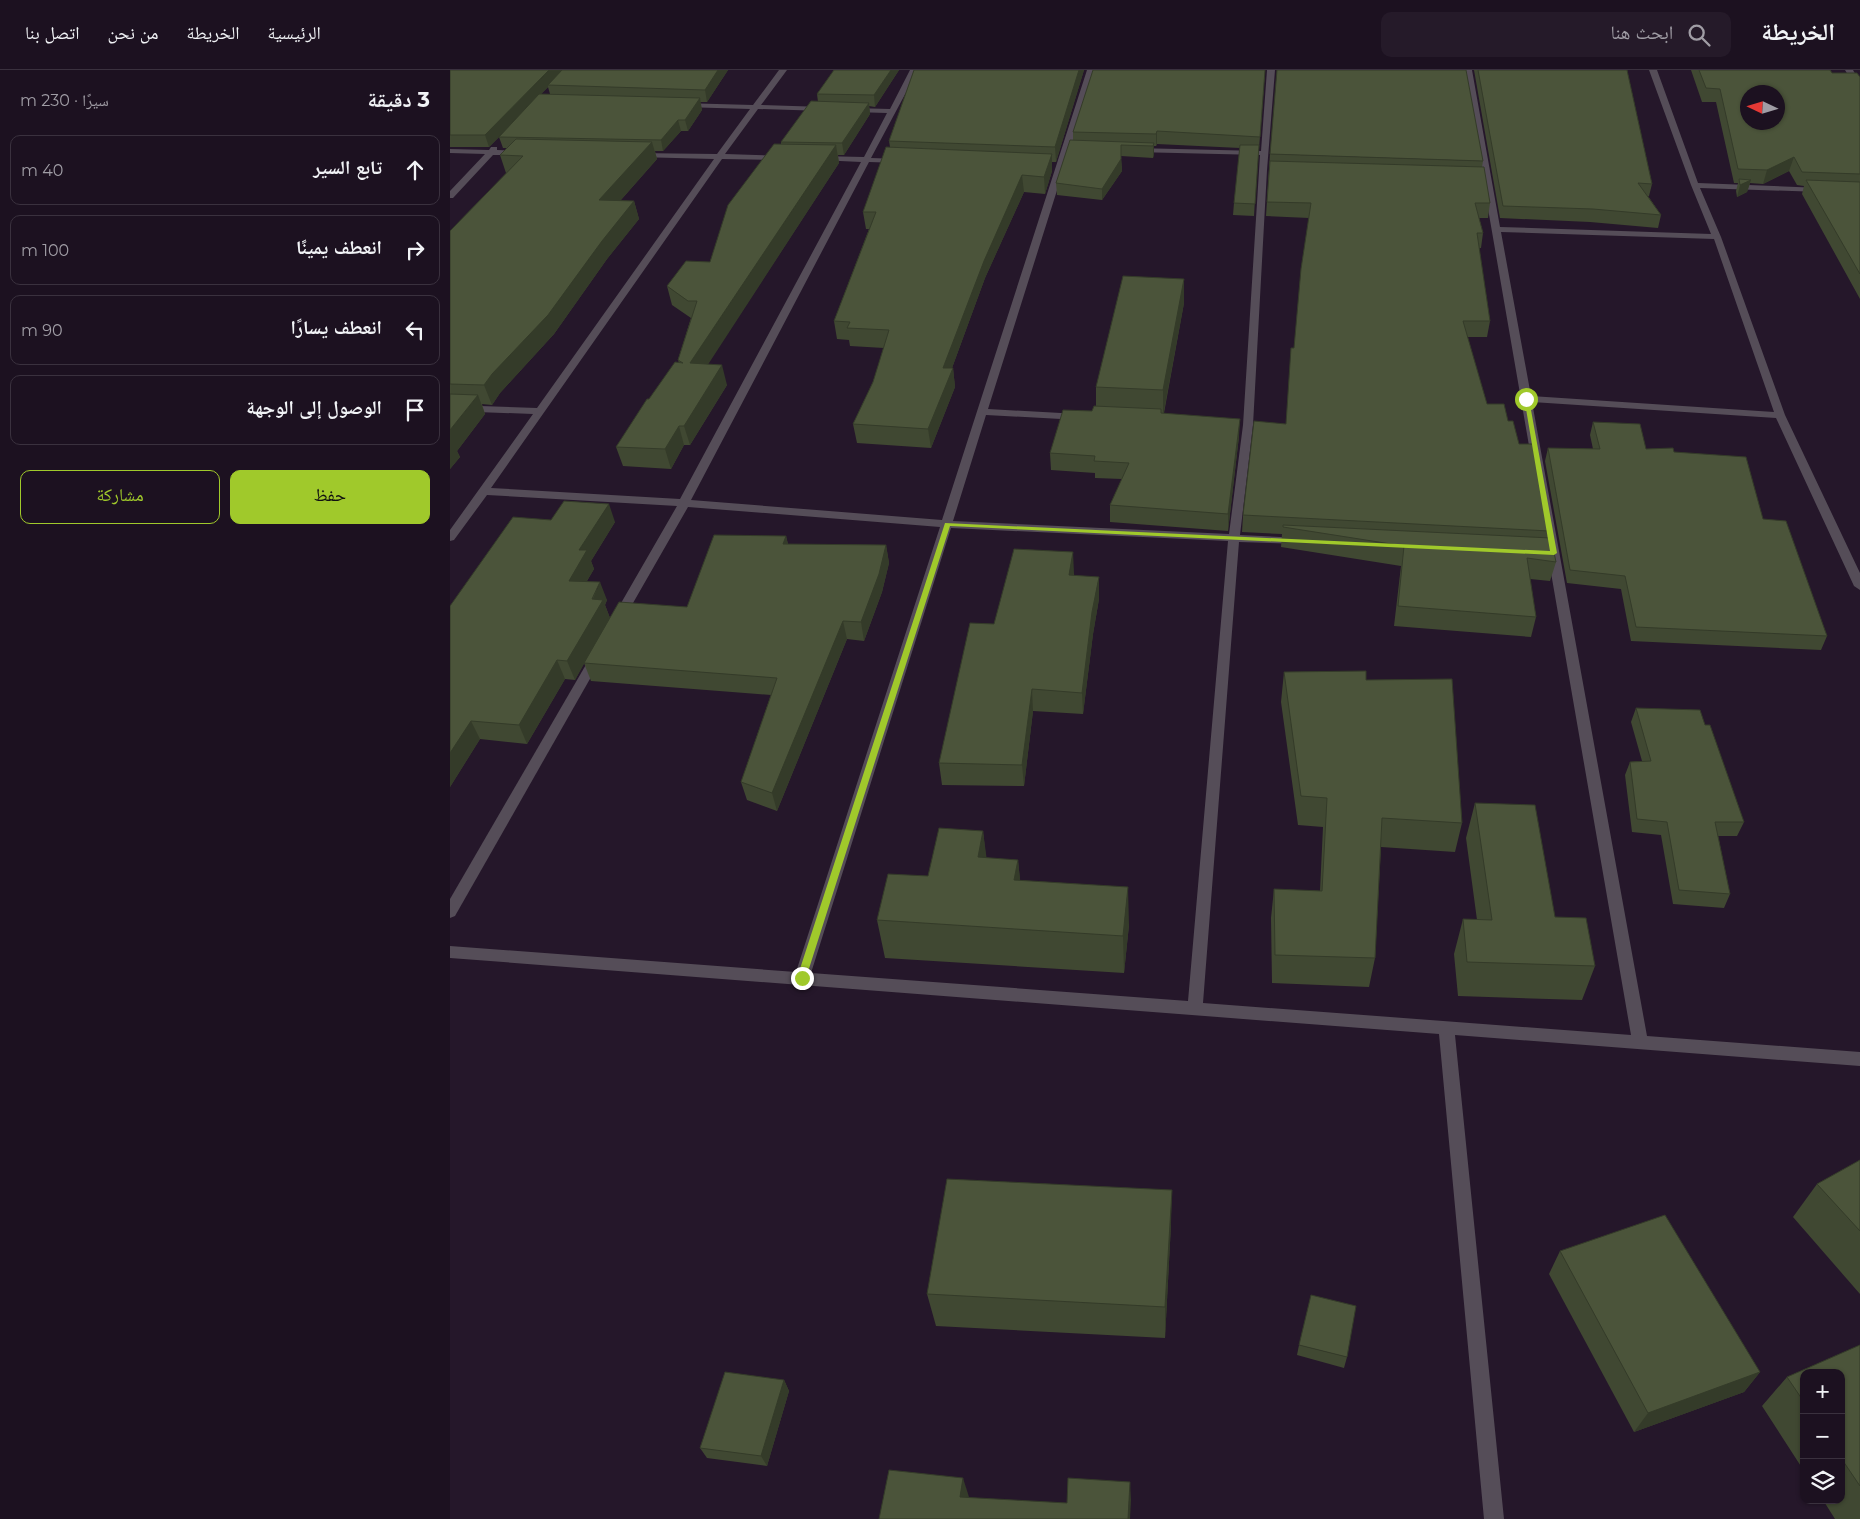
<!DOCTYPE html>
<html lang="ar">
<meta charset="utf-8">
<style>
:root{--surface:#1c1120;--page:#251a29;--text:#f1f3f6;--muted:#a09da5;--line:#3a313e;--accent:#a0c92b}
body{margin:0;font-family:Montserrat,"Noto Naskh Arabic",sans-serif;background:var(--page);color:var(--text);direction:rtl}
.controls{position:absolute;right:15px;bottom:15px;display:grid;overflow:hidden;border-radius:10px;box-shadow:0 1px 4px #0004}
.controls button{width:45px;height:45px;display:grid;place-items:center;padding:0;border:0;border-bottom:1px solid var(--line);background:var(--surface);color:var(--text);font:25px sans-serif}
.compass{position:absolute;left:1290px;top:15px;width:45px;height:45px;border-radius:50%;background:var(--surface);box-shadow:0 1px 4px #0004;rotate:274deg}
.stop{position:absolute;width:15px;height:15px;margin:-11px;border:4px solid #a0c92b;border-radius:50%;background:#fff}
.stop.end{background:#a0c92b;border-color:#fff;box-shadow:0 1px 5px #0008}
.list{margin:0;padding:0;list-style:none}
h2{display:flex;justify-content:space-between;align-items:center;height:65px;margin:0;padding:0 20px;font-size:21px}
h2 small{font-size:16px;font-weight:400;color:var(--muted)}
.list li{display:grid;grid-template-columns:32px 1fr auto;gap:15px;align-items:center;box-sizing:border-box;height:70px;margin:0 10px 10px;padding:0 10px;border:1px solid var(--line);border-radius:10px}
.list b{display:block;font-size:19px;white-space:nowrap}
.list em{font-size:16px;font-style:normal;color:var(--muted)}
.actions{display:flex;gap:10px;padding:15px 20px}
.actions a{flex:1;padding:11px 0;border:1px solid var(--accent);border-radius:10px;text-align:center;font-size:18px;color:var(--accent)}
.actions .main{background:var(--accent);color:#111}
.icon{flex:none;width:28px;height:28px;fill:none;stroke:currentColor;stroke-width:2;stroke-linecap:round;stroke-linejoin:round}
.map{position:relative;flex:none;width:1410px;height:1449px;overflow:hidden;direction:ltr}
header{display:flex;align-items:center;gap:30px;box-sizing:border-box;height:70px;padding:0 25px;background:var(--surface);border-bottom:1px solid var(--line)}
header strong{font-size:24px}
nav{display:flex;gap:28px;margin-inline-start:auto;font-size:18px}
.search{width:350px;height:45px;background:var(--page);display:flex;align-items:center;gap:12px;box-sizing:border-box;padding:0 18px;border-radius:10px;color:var(--muted);font-size:19px}
main{display:flex}
aside{flex:1;background:var(--surface)}
.map>svg:first-child{display:block}
</style>
<header>
<strong>الخريطة</strong>
<div class="search"><svg class="icon" aria-label="search" viewBox="0 0 24 24"><circle cx="10" cy="10" r="6"/><path d="M15 15l6 6"/></svg>ابحث هنا</div>
<nav><a>الرئيسية</a><a>الخريطة</a><a>من نحن</a><a>اتصل بنا</a></nav>
</header>
<main>
<div class="map">
<svg width="1410" height="1449" viewBox="0 0 1410 1449">
<rect width="100%" height="100%" fill="#25172a"/>
<g fill="none" stroke-linecap="round" stroke-linejoin="round">
<!-- minor -->
<g fill="#554d58" fill-rule="evenodd">
<path d="M329,0H337L311,35L374,37L378,39L374,41L308,39L275,84L333,86H336V90L272,89L41,418L230,429L411,92L369,90L365,88L369,86L414,87L437,43L403,42L399,40L403,38L440,39L460,0H468L421,88L450,89L454,91L450,93L419,92L241,430L492,450L637,0H645L538,339L629,344L634,347L629,350L536,345L503,451L779,464L793,355L810,85L685,82L681,80L685,78L811,81L817,0H825L817,100L803,355L790,465L851,468L857,471L851,474L789,472L753,933L1181,965L1014,0H1022L1050,157L1261,164L1241,115L1199,0H1207L1248,113L1371,118L1375,120L1371,122L1250,118L1271,167L1335,345L1410,503V520L1404,516L1326,348L1082,332L1197,966L1410,982V996L1005,965L1054,1449H1034L989,964L0,888V876L346,902L490,457L238,437L175,547L169,551L163,547L227,436L37,425L4,470L0,471V460L83,344L0,341V335L87,338L264,89L187,87H184V83L267,84L300,39L233,37H230V33L303,35ZM1051,162L1264,169L1324,342L1081,326ZM501,458L778,471L738,931L361,903Z"/>
<polygon points="1395,0 1403,0 1410,12 1410,20 1407,20"/>
<polygon points="41,77 47,77 47,80 70,81 74,83 70,85 43,85 3,128 0,128 0,121 35,84 0,83 0,79 39,80"/>
<polygon points="147,582 153,586 5,846 0,848 0,829 141,586"/>
</g>
</g>
<!-- wall -->
<g fill="#404832" fill-rule="evenodd">
<path d="M0,0H278L257,32H250L252,40L238,61H231L213,81H205L207,89L170,131H184L189,149L157,189L104,264L50,323L42,335L32,334L35,344L7,381L10,387L0,399V161L57,103H56L50,85L57,78H53L49,67L39,77H0ZM98,17L100,24H91Z"/>
<polygon points="384,0 449,0 425,37 419,36 420,44 394,85 388,85 389,93 257,295 277,315 240,375 234,375 221,399 173,396 166,377 199,329 229,293 228,290 241,248 222,235 217,216 260,192 331,75 331,72 368,32 367,24"/>
<polygon points="464,0 634,0 606,92 602,92 602,101 595,124 574,122 535,208 502,298 503,298 505,317 481,378 407,373 403,354 423,312 434,278 400,276 399,270 387,269 384,251 419,159 416,159 413,142 440,77 439,71"/>
<polygon points="815,0 809,79 808,79 804,146 783,145 784,133 790,78 707,74 706,76 704,76 704,84 703,88 671,86 672,101 652,130 607,125 606,113 623,70 623,62"/>
<polygon points="1024,0 1177,0 1202,114 1199,126 1198,126 1211,145 1208,158 1140,152 1050,148"/>
<polygon points="1241,0 1380,0 1382,3 1410,7 1410,229 1352,124 1354,116 1347,115 1339,101 1313,114 1300,113 1297,122 1287,127 1286,121 1288,113 1284,113 1266,32 1252,32"/>
<polygon points="820,84 1033,91 1032,97 1040,133 1038,148 1029,148 1033,163 1031,178 1029,178 1040,251 1037,267 1017,267 1037,334 1058,351 1069,374 1099,461 1097,468 1106,492 1100,511 1080,509 1086,547 1081,567 944,556 951,496 831,477 832,464 792,462 793,445 836,354 859,148 816,146"/>
<polygon points="734,209 734,233 714,343 789,366 778,461 660,452 660,435 672,409 645,408 645,403 601,400 600,383 642,341 646,336 646,317"/>
<polygon points="1143,352 1196,379 1224,382 1313,449 1377,566 1371,580 1181,571 1171,519 1117,513 1095,391 1098,378 1143,379 1140,365"/>
<polygon points="101,450 165,452 141,491 144,499 137,511 157,530 155,535 160,548 237,537 336,466 338,474 436,475 439,493 432,522 414,571 397,569 327,741 297,730 291,712 321,625 141,611 134,593 125,610 115,609 77,674 30,669 0,717 0,536"/>
<polygon points="624,503 624,506 649,529 643,564 633,644 583,641 574,716 492,715 489,693 544,554"/>
<polygon points="834,602 916,610 1012,753 1005,782 931,777 925,888 919,917 822,913 821,848 824,819 870,821 873,757 848,755 831,632"/>
<polygon points="1186,638 1255,655 1294,752 1287,766 1268,766 1280,824 1274,838 1223,834 1211,765 1182,762 1175,705 1180,692 1192,691 1181,652"/>
<polygon points="1025,733 1105,847 1145,896 1132,930 1008,926 1004,884 1013,849 1027,850 1016,768"/>
<polygon points="533,761 536,788 568,790 570,811 679,855 674,903 435,888 427,850 478,806"/>
<polygon points="1410,1090 1410,1224 1343,1147 1367,1114"/>
<polygon points="721,1154 715,1268 486,1256 477,1224"/>
<polygon points="1110,1181 1310,1302 1294,1322 1184,1362 1099,1204"/>
<polygon points="849,1275 897,1287 894,1298 847,1285"/>
<polygon points="1410,1275 1410,1449 1385,1449 1373,1430 1391,1430 1391,1303 1354,1303 1354,1401 1312,1336 1337,1307"/>
<polygon points="334,1310 339,1321 317,1396 257,1388 250,1378"/>
</g>
<!-- shaded-wall -->
<g fill="#343b29">
<polygon points="99,0 114,0 98,15 98,17 39,77 35,65"/>
<polygon points="268,0 278,0 257,32 255,20"/>
<polygon points="441,0 449,0 425,37 424,25"/>
<polygon points="629,0 634,0 606,92 605,77"/>
<polygon points="250,28 252,40 238,61 235,50"/>
<polygon points="419,33 420,44 394,85 392,73"/>
<polygon points="228,50 231,61 213,81 211,70"/>
<polygon points="707,61 707,74 706,76 706,64"/>
<polygon points="202,72 207,89 155,148 149,130"/>
<polygon points="704,73 704,84 703,88 703,76"/>
<polygon points="386,75 389,93 246,313 240,293"/>
<polygon points="602,84 602,101 595,124 594,107"/>
<polygon points="1344,87 1339,101 1313,114 1317,100"/>
<polygon points="671,89 672,101 652,130 652,119"/>
<polygon points="572,105 574,122 535,208 495,317 493,298 534,191"/>
<polygon points="1301,110 1297,122 1287,127 1290,115"/>
<polygon points="184,131 189,149 157,189 104,264 50,323 42,335 34,315 42,304"/>
<polygon points="734,209 734,233 713,346 713,320"/>
<polygon points="272,295 277,315 240,375 234,356"/>
<polygon points="503,298 505,317 481,378 478,359"/>
<polygon points="28,325 35,344 7,381 10,387 0,399 0,360"/>
<polygon points="790,349 789,366 778,461 778,444"/>
<polygon points="229,356 234,375 221,399 215,379"/>
<polygon points="159,434 165,452 141,491 144,499 126,529 119,511 129,480"/>
<polygon points="336,466 340,484 333,474"/>
<polygon points="436,475 439,493 432,522 414,571 411,552"/>
<polygon points="623,482 624,503 620,527 619,505"/>
<polygon points="649,507 649,529 643,564 633,644 632,623 642,542"/>
<polygon points="150,512 157,530 155,535 160,548 125,610 117,591"/>
<polygon points="393,551 397,569 327,741 322,723"/>
<polygon points="107,590 115,609 77,674 69,655"/>
<polygon points="582,619 583,641 574,716 572,695"/>
<polygon points="21,651 30,669 0,717 0,683"/>
<polygon points="533,761 538,799 528,787"/>
<polygon points="568,790 572,828 564,810"/>
<polygon points="678,817 679,855 674,903 673,866"/>
<polygon points="722,1120 721,1154 715,1268 715,1237"/>
<polygon points="1310,1302 1294,1322 1184,1362 1198,1343"/>
<polygon points="334,1310 339,1321 317,1396 311,1386"/>
<polygon points="513,1408 519,1427 516,1445 510,1427"/>
<polygon points="680,1412 681,1430 680,1449 678,1449"/>
</g>
<!-- building -->
<g fill="#4b543a" stroke="#343b29" fill-rule="evenodd">
<polygon points="0,0 99,0 35,65 0,65"/>
<polygon points="112,0 268,0 255,20 98,15"/>
<polygon points="384,0 441,0 424,25 367,24"/>
<polygon points="464,0 629,0 605,77 439,71"/>
<polygon points="643,0 815,0 810,67 707,61 706,64 623,62"/>
<polygon points="827,0 1016,0 1033,91 820,84"/>
<polygon points="1028,0 1177,0 1202,114 1188,113 1211,145 1143,139 1053,136"/>
<path d="M1249,0H1380L1382,3H1407L1410,7V104L1352,102L1344,87L1317,100L1288,99L1270,19L1256,18ZM1298,22H1328V52H1298Z"/>
<polygon points="89,24 250,28 235,50 228,50 211,70 49,67"/>
<polygon points="361,31 419,33 392,73 331,72"/>
<polygon points="66,69 202,72 149,130 184,131 152,171 98,245 42,304 34,315 0,314 0,161 73,86 50,85"/>
<polygon points="620,70 704,73 703,76 671,75 671,89 652,119 606,113"/>
<polygon points="324,74 386,75 240,293 272,295 234,356 229,356 215,379 166,377 197,329 199,329 225,292 233,293 228,290 247,231 238,231 217,216 236,191 260,192 278,135"/>
<polygon points="790,75 809,75 805,134 784,133"/>
<polygon points="436,77 602,84 594,107 572,105 534,191 493,298 503,298 478,359 403,354 423,312 439,260 397,258 400,252 384,251 426,142 413,142"/>
<polygon points="820,91 1034,97 1040,133 1025,133 1033,163 1027,163 1040,251 1013,251 1037,334 1054,334 1058,351 1063,351 1069,374 1083,374 1099,461 793,445 804,351 836,354 841,278 844,278 851,199 861,133 817,132"/>
<polygon points="1289,109 1301,110 1290,115"/>
<polygon points="1356,110 1410,112 1410,204"/>
<polygon points="673,206 734,209 713,320 646,317"/>
<polygon points="0,324 28,325 0,360"/>
<polygon points="644,336 711,339 711,343 790,349 778,444 660,435 679,393 644,391 645,386 600,383 613,340 642,341"/>
<polygon points="1143,352 1190,354 1196,379 1223,378 1224,382 1296,387 1313,449 1336,451 1377,566 1186,557 1175,506 1120,500 1098,378 1150,379"/>
<polygon points="114,431 159,434 129,480 137,480 119,511 150,512 142,529 153,530 117,591 107,590 69,655 21,651 0,683 0,536 63,447 101,450"/>
<polygon points="833,455 1101,468 1106,492 1077,488 1086,547 948,536 954,476 833,457"/>
<polygon points="264,465 336,466 333,474 436,475 429,504 411,552 393,551 322,723 291,712 327,608 134,593 169,532 237,537"/>
<polygon points="564,479 623,482 619,505 649,507 642,542 632,623 582,619 572,695 489,693 520,553 544,554"/>
<polygon points="916,601 916,610 1002,609 1012,753 932,748 925,888 825,885 824,819 872,821 877,728 851,726 834,602"/>
<polygon points="1186,638 1250,640 1255,655 1260,655 1294,752 1265,752 1280,824 1229,820 1217,752 1187,749 1180,692 1201,691"/>
<polygon points="1025,733 1085,735 1105,847 1136,848 1145,896 1017,892 1013,849 1042,850"/>
<polygon points="489,758 533,761 528,787 568,790 564,810 678,817 673,866 427,850 438,804 478,806"/>
<polygon points="1410,1090 1410,1161 1367,1114"/>
<polygon points="497,1109 722,1120 715,1237 477,1224"/>
<polygon points="1215,1145 1310,1302 1198,1343 1110,1181"/>
<polygon points="861,1225 906,1236 897,1287 849,1275"/>
<polygon points="1410,1275 1410,1416 1391,1388 1391,1303 1354,1303 1354,1332 1337,1307"/>
<polygon points="275,1302 334,1310 311,1386 250,1378"/>
<polygon points="439,1400 513,1408 510,1427 617,1433 618,1408 680,1412 678,1449 429,1449"/>
</g>
<!-- route -->
<polygon fill="#a0c92b" points="1074,327 1079,329 1107,483 1104,485 500,456 356,908 352,912 348,911 347,908 495,453 1100,481"/>
</svg>
<div class="controls">
<button>+</button>
<button>−</button>
<button><svg class="icon" aria-label="layers" viewBox="0 0 24 24"><path d="M12 4l9 5-9 5-9-5zM3 14l9 5 9-5"/></svg></button>
</div>
<svg class="compass" viewBox="-18 -18 36 36"><path d="M0-13l5 13h-10z" fill="#e53935"/><path d="M0 13l5-13h-10z" fill="#a09da5"/></svg>
<div class="stop" style="left:1076px;top:329px"></div>
<div class="stop end" style="left:352px;top:908px"></div>
</div>
<aside>
<h2>3 دقيقة<small>سيرًا · 230 m</small></h2>
<ul class="list">
<li><svg class="icon" aria-label="ahead" viewBox="0 0 24 24"><path d="M12 20V5M6 11l6-6 6 6"/></svg><div><b>تابع السير</b></div><em>40 m</em></li>
<li><svg class="icon" aria-label="right" viewBox="0 0 24 24"><path d="M7 20v-9h11M14 6l5 5-5 5"/></svg><div><b>انعطف يمينًا</b></div><em>100 m</em></li>
<li><svg class="icon" aria-label="left" viewBox="0 0 24 24"><path d="M17 20v-9H6M10 6l-5 5 5 5"/></svg><div><b>انعطف يسارًا</b></div><em>90 m</em></li>
<li><svg class="icon" aria-label="arrive" viewBox="0 0 24 24"><path d="M6 21V4h12l-3 4 3 4H6"/></svg><div><b>الوصول إلى الوجهة</b></div></li>
</ul>
<div class="actions"><a class="main">حفظ</a><a>مشاركة</a></div>
</aside>
</main>
